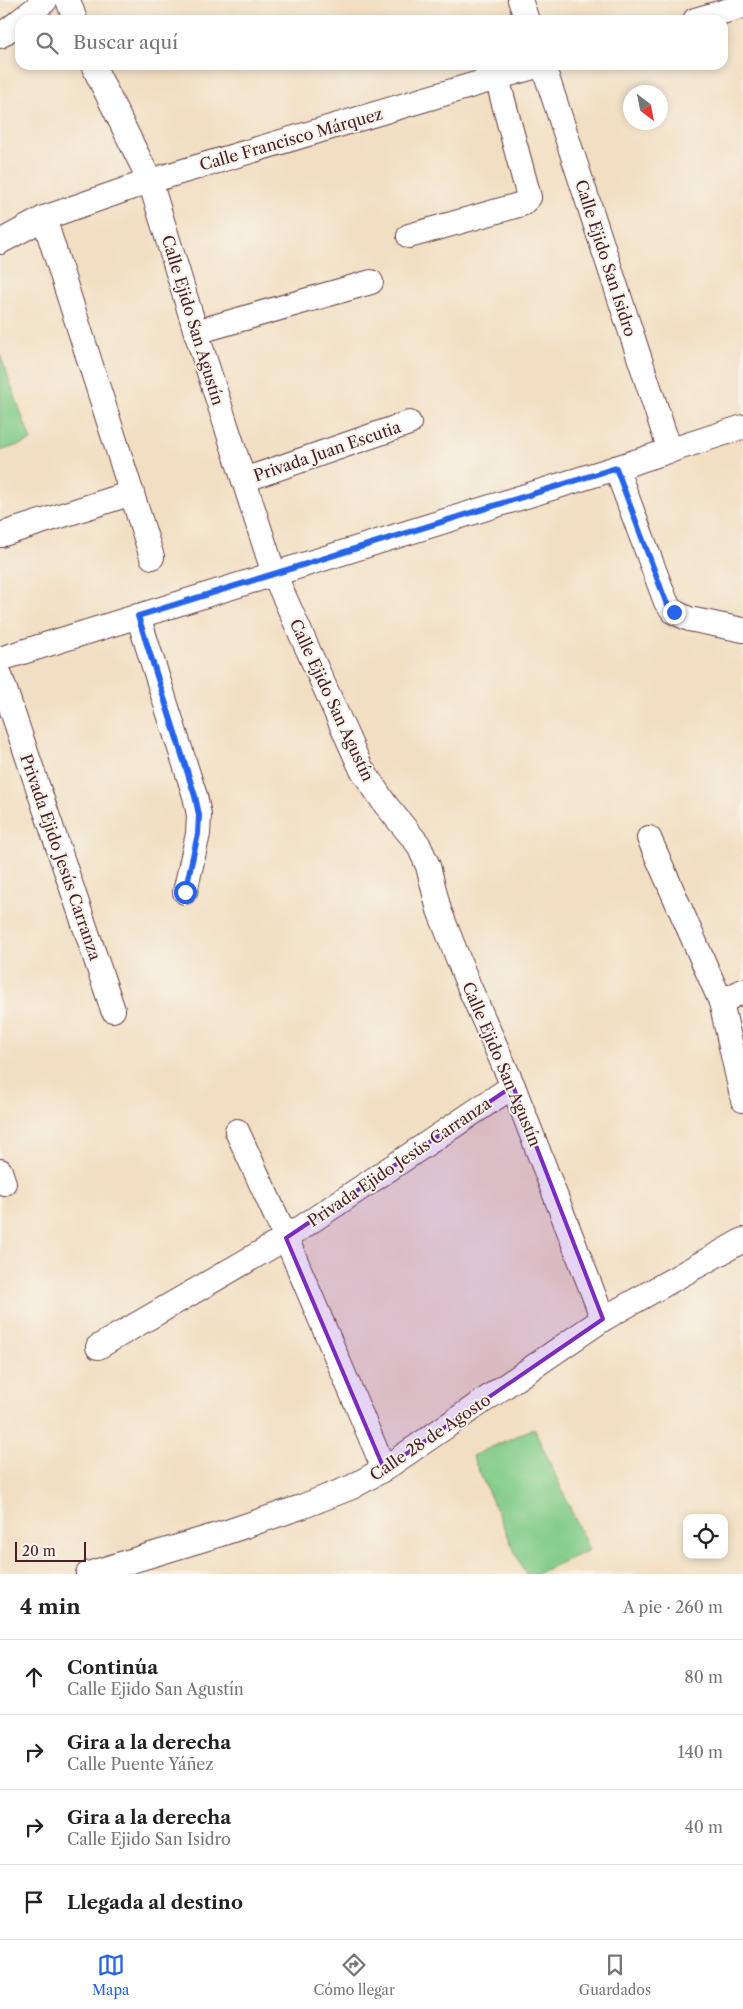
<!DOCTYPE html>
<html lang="es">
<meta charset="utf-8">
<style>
:root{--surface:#fff;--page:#f6f6f6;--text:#222;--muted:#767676;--line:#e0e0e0;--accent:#2563eb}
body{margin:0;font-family:"Libre Caslon Text",serif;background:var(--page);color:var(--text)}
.controls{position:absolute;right:15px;bottom:15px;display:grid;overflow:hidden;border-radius:10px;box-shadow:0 2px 8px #0003}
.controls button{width:45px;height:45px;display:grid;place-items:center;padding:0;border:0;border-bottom:1px solid var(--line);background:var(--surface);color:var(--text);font:25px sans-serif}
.compass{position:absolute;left:623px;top:85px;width:45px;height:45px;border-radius:50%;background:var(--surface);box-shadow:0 2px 8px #0003;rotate:148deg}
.scale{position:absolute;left:15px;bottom:12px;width:71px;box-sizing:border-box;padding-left:5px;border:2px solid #4a1f2b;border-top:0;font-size:14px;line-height:18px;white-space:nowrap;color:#4a1f2b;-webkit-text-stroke:4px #f7f3e8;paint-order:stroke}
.stop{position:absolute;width:15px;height:15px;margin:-11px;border:4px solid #2563eb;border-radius:50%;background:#fff}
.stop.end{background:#2563eb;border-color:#fff;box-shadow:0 1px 5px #0008}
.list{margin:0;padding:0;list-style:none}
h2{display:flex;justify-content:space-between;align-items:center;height:65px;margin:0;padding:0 20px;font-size:21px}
h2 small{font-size:16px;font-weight:400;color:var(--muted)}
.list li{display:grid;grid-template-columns:32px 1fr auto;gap:15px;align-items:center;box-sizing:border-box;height:75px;padding:0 20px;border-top:1px solid var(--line)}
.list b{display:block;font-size:19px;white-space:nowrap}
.list p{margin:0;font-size:16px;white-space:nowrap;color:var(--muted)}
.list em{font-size:16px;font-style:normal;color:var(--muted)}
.icon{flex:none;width:28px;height:28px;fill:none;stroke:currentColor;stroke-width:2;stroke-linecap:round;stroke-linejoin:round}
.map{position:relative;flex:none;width:743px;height:1574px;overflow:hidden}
.search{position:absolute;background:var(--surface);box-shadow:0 2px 8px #0003;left:15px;right:15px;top:15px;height:55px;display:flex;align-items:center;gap:12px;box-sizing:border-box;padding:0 18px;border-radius:15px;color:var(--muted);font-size:19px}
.sheet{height:365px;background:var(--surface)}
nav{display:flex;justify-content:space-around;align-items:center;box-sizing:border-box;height:70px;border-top:1px solid var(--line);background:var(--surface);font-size:14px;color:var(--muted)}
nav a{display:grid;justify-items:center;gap:2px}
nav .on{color:var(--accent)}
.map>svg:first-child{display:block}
</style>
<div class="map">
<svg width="743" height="1574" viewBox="0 0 743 1574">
<rect width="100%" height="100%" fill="#f7f3e8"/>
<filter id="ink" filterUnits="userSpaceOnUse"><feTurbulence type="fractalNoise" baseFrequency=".02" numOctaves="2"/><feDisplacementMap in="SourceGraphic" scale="10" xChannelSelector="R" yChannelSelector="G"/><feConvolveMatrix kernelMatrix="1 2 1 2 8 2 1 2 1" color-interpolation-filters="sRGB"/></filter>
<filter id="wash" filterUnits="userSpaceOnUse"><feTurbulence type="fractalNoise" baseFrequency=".0096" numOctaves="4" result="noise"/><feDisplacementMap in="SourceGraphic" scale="20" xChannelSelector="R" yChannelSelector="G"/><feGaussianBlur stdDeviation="1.12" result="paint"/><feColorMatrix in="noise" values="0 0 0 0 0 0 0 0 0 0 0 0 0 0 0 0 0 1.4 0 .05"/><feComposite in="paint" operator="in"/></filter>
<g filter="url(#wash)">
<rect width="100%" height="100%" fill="#f2dfc3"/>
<!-- green -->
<g fill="#85cd8a" stroke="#68765a">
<polygon points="0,354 31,441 0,451"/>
<polygon points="534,1428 589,1550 536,1574 525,1574 472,1456"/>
</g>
</g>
<g filter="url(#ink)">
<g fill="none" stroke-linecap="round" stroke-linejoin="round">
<defs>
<g id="minor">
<polyline points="68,0 75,20"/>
<polyline points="520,0 527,20"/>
<polyline points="21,20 45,1"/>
<polyline points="695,20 743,6"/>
<polyline points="0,36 20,21"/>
<polyline points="93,65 150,181 196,332 274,574 361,768 385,804 418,844 428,866 439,910 468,984 513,1086 603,1319"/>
<polyline points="543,65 670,451"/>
<polyline points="44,218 152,557"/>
<polyline points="409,236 522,204 529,197 497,78"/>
<polyline points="0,242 44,218 150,181 540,65"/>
<polyline points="196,332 371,282"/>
<polyline points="616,468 666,602 674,612 689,619 743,630"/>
<polyline points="244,480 409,423"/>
<polyline points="0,535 132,493"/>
<polyline points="138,616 195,796 199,815 198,834 185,892"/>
<polyline points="0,659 616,468 743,427"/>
<polyline points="0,675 113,1010"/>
<polyline points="649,838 721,1002 743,1100"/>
<polyline points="721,1002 743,991"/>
<polyline points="237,1131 286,1238 384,1469"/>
<polyline points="0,1171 4,1183"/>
<polyline points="98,1347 286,1238 513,1086"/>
<polyline points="88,1574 224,1533 301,1507 352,1487 384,1469 603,1319 743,1240"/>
</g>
</defs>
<!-- minor casing -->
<use href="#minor" stroke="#633c42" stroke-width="26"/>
<!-- minor -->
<use href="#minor" stroke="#fff" stroke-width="24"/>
</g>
</g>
<g fill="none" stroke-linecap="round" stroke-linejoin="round" filter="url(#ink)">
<!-- route -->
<polyline stroke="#2563eb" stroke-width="6" points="185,892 198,834 199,815 195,796 138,616 616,468 666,602 674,612"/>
</g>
<!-- marked area -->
<path fill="#7b2cbf" fill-opacity="0.2" stroke="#7b2cbf" stroke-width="4" stroke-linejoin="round" d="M513,1086L603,1319L384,1469L286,1238Z"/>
<g text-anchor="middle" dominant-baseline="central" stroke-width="4" stroke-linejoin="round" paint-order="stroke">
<!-- street labels -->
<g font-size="16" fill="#4a1f2b" stroke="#f7f3e8">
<text transform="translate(291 139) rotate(-16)">Calle Francisco Márquez</text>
<text transform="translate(606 258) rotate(72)">Calle Ejido San Isidro</text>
<text transform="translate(193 320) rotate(73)">Calle Ejido San Agustín</text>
<text transform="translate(327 451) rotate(-19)">Privada Juan Escutia</text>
<text transform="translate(332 700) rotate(65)">Calle Ejido San Agustín</text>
<text transform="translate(61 857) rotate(71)">Privada Ejido Jesús Carranza</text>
<text transform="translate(502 1064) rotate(67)">Calle Ejido San Agustín</text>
<text transform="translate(399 1162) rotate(-34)">Privada Ejido Jesús Carranza</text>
<text transform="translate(430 1437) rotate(-34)">Calle 28 de Agosto</text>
</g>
</g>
</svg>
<div class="controls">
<button><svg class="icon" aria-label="locate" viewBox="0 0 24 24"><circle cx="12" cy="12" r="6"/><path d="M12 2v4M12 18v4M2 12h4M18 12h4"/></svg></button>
</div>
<svg class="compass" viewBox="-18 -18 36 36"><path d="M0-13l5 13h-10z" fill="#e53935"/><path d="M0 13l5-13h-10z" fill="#767676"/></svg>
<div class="scale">20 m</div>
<div class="stop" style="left:185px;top:892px"></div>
<div class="stop end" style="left:674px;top:612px"></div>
<div class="search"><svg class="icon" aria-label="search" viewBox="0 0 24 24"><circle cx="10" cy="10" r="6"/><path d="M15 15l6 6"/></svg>Buscar aquí</div>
</div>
<section class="sheet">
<h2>4 min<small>A pie · 260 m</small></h2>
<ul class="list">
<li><svg class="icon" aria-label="ahead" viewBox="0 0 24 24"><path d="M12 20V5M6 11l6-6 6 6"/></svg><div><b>Continúa</b><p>Calle Ejido San Agustín</p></div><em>80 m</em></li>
<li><svg class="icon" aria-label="right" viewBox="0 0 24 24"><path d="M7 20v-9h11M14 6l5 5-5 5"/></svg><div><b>Gira a la derecha</b><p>Calle Puente Yáñez</p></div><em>140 m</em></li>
<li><svg class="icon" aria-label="right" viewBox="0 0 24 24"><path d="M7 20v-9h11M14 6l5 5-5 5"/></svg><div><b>Gira a la derecha</b><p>Calle Ejido San Isidro</p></div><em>40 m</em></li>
<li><svg class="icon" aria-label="arrive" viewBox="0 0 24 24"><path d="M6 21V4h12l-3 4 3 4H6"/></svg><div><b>Llegada al destino</b></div></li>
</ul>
</section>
<nav>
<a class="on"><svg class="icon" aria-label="map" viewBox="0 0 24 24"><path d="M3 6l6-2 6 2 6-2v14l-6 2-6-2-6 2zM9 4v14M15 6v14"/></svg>Mapa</a>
<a><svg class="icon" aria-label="directions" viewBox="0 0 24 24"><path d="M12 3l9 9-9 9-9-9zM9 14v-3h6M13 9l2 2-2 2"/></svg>Cómo llegar</a>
<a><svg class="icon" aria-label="saved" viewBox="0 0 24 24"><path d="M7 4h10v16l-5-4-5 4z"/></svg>Guardados</a>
</nav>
